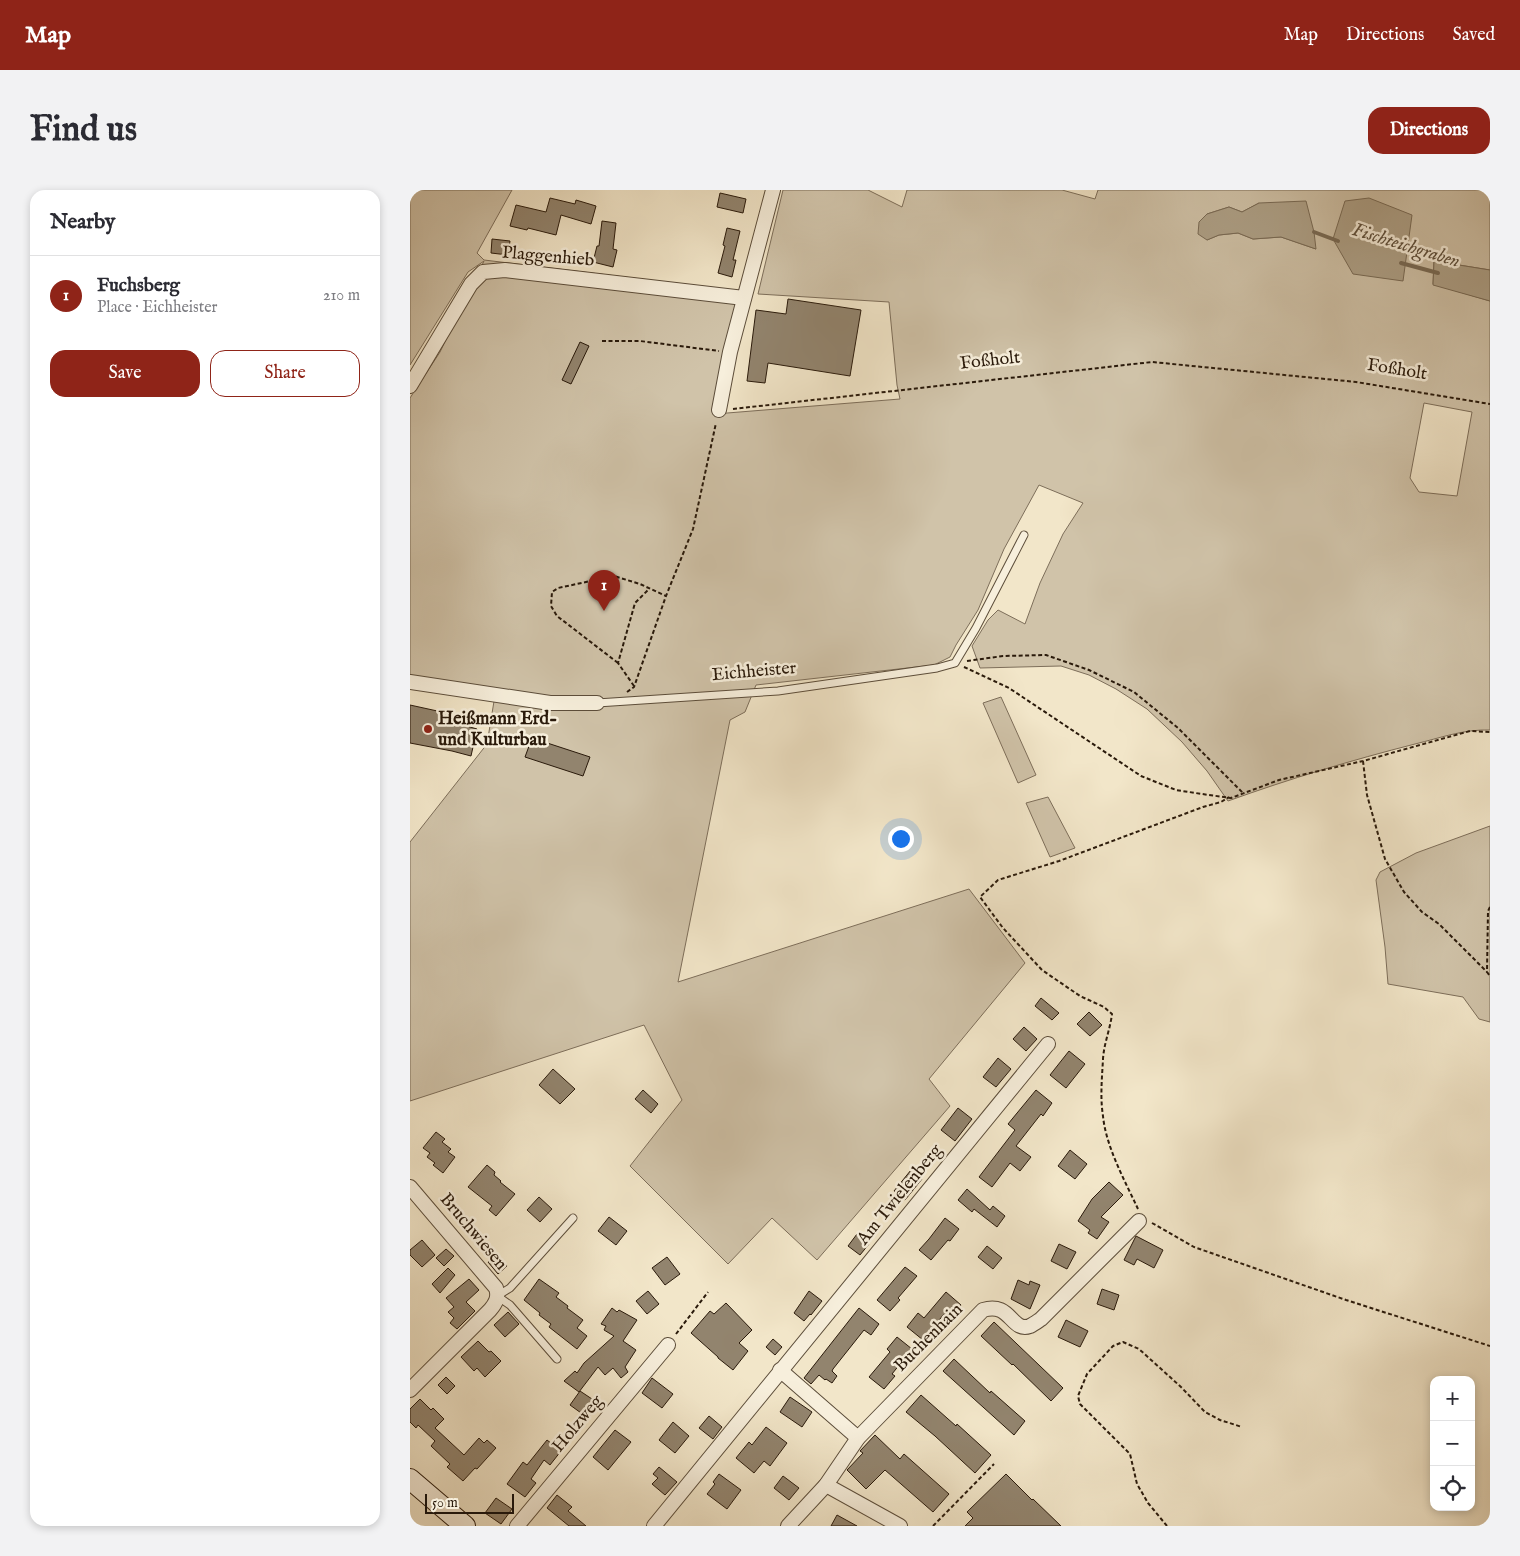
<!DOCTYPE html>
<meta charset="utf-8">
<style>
:root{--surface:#fff;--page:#f2f2f3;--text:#2b2b33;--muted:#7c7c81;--line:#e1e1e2;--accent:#8f2418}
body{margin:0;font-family:"IM FELL English",serif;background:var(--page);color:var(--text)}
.controls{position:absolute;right:15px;bottom:15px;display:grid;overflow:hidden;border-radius:10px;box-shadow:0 2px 8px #0003}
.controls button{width:45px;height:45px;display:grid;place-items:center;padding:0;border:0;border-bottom:1px solid var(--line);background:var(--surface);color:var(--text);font:25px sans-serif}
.scale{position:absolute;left:15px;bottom:12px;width:89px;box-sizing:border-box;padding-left:5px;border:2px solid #2a1a0b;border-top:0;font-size:14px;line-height:18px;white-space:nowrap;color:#2a1a0b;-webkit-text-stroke:4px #f7efdc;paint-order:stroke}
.you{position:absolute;left:490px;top:648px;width:18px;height:18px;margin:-12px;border:4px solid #fff;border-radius:50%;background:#1a73e8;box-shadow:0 0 0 8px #1a73e833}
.badge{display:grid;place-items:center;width:32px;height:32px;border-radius:50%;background:var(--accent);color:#fff;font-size:16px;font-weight:700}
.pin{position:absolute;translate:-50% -41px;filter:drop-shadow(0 1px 2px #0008)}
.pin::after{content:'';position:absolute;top:26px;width:18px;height:15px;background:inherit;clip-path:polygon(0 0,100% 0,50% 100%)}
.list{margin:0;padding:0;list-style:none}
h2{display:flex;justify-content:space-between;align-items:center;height:65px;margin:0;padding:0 20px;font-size:21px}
h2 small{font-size:16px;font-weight:400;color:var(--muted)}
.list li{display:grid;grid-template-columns:32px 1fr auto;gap:15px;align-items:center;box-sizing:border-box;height:80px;padding:0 20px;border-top:1px solid var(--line)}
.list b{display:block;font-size:19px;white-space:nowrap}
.list p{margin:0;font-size:16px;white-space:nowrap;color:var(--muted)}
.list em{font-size:16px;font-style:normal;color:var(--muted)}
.actions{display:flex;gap:10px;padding:15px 20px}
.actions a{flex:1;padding:11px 0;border:1px solid var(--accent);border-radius:15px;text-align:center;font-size:18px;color:var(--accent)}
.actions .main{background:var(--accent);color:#fff}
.icon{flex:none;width:28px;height:28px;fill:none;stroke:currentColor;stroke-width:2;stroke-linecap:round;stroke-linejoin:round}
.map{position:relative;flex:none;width:1080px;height:1336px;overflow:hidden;border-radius:15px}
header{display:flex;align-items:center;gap:30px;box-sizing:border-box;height:70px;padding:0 25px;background:var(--accent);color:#fff}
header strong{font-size:24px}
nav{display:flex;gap:28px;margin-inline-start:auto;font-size:18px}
.intro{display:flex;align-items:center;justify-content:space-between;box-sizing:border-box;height:120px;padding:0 30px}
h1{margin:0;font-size:35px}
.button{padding:12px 22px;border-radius:15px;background:var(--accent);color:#fff;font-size:18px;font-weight:700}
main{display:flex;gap:30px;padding:0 30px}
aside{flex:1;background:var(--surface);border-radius:15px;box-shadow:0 2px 8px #0003}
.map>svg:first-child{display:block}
</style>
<header>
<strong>Map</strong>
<nav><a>Map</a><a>Directions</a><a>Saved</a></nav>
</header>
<div class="intro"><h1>Find us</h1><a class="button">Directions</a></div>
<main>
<aside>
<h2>Nearby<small></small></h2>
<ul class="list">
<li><span class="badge">1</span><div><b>Fuchsberg</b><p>Place · Eichheister</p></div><em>210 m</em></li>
</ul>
<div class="actions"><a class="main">Save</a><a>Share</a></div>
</aside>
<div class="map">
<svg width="1080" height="1336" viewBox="0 0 1080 1336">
<rect width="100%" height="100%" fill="#f2e6c9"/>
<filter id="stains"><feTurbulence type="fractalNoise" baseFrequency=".004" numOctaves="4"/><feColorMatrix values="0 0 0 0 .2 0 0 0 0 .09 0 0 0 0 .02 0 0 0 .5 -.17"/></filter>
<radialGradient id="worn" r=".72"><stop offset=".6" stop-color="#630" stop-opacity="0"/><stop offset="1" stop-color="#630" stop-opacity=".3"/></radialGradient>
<!-- green -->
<g fill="#d0c3a9" stroke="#7d6e5a" fill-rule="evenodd">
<path d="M0,0H102L67,63L74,70L330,101L305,224L490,209L487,195L479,112L348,104L373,0H458L492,17L497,0H652L685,9L688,0H1080V80L1024,71L1023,94L1080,111V540C1054,539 1030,548 1005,554C942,570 879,589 818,611L797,581L772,552L737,519L706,499L679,485L651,476L570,478L562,456L578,430L588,420L615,434L630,393L653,344L673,313L629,295L594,359L568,420L546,455L540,467L524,475L346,495L335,522L320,530L268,792L559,699L615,773L519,889L540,916L407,1070L362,1028L318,1074L220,976L272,910L234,835L0,911V652L77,554L86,499L0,486V208L30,162L74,71L58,82L0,175ZM849,13L906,59L871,47L843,49L828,43L809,45L797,50V24L819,17L832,22ZM1014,213L1062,222L1047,306L1009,302L1000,288Z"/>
<polygon points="591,507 626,585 608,593 573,513"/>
<polygon points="638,607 665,658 640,667 616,613"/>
<polygon points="1080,636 1080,832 1069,829 1053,807 978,794 975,757 966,690 970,682 1006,663"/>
</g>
<!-- water -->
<g fill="#aea188" stroke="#796b56">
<polygon points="959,8 1002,25 993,91 943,84 923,49 935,11"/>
<polygon points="896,11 904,42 906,59 871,47 843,49 828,43 809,45 797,50 788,44 789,32 797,24 819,17 832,22 849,13"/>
<polygon points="1024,71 1080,80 1080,111 1023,95"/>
</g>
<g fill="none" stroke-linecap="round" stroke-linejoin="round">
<!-- stream -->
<g stroke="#796b56" stroke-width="4">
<polyline points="904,42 928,51"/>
<polyline points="991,73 1028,83"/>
</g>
</g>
<!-- building -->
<g fill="#92846e" stroke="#2a1a0b">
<polygon points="310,3 336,9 333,23 307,17"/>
<polygon points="140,8 165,14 166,10 186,16 181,34 151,25 146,45 118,38 117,40 100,36 106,15 136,22"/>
<polygon points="192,31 206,33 203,59 207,60 203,77 183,72 187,56 189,56"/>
<polygon points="317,38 330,41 323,70 326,70 322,87 308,83 315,56 313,55"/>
<polygon points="82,49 100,51 98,65 81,63"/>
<polygon points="378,109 451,120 440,186 358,173 355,193 337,191 346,120 376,124"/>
<polygon points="170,152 179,156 161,194 152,190"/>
<polygon points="0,515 41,524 39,531 67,539 61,566 42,561 0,553"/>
<polygon points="122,548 180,567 173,586 115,567"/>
<polygon points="631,808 649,823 642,830 625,816"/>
<polygon points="679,822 692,835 680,846 667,834"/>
<polygon points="614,837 627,849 616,861 603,849"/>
<polygon points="659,861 675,874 656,898 640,885"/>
<polygon points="588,868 601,879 586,897 573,887"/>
<polygon points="143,879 165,899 150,914 129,895"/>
<polygon points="233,900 248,914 241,923 225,909"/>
<polygon points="626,900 642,913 633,926 631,924 606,956 621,967 610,981 600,973 582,997 569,987 605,940 598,934"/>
<polygon points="548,918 562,929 545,951 531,940"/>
<polygon points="26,942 35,949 32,952 41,959 38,962 45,967 33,983 23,975 25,973 17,967 20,963 13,958"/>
<polygon points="660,960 677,974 665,989 648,976"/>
<polygon points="77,975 85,982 84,985 91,991 90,992 105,1004 86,1026 79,1020 82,1016 58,997"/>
<polygon points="501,980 512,989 495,1010 484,1001"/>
<polygon points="699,992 713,1005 691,1027 699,1032 687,1049 678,1043 680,1040 668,1031 682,1009"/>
<polygon points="557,999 580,1020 583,1016 595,1026 587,1037 564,1019 562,1022 548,1010"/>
<polygon points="129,1007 142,1019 130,1032 117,1020"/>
<polygon points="199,1027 217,1041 206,1055 188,1041"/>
<polygon points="535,1028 549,1039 540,1051 538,1050 521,1070 509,1060 519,1049"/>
<polygon points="447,1044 459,1054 450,1065 438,1056"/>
<polygon points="726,1046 753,1060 744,1078 727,1069 724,1075 714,1070"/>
<polygon points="12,1050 25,1065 12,1077 0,1065 0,1060"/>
<polygon points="649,1054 666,1062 657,1079 641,1071"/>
<polygon points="577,1056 592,1068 583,1079 568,1067"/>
<polygon points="36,1059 44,1066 34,1076 26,1068"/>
<polygon points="87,1065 97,1076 88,1084 78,1072"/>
<polygon points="257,1067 270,1084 255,1095 242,1078"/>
<polygon points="495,1077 507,1086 488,1108 490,1110 480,1121 467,1110"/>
<polygon points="38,1078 45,1085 30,1103 22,1094"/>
<polygon points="59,1089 69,1100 56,1112 65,1121 47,1139 40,1133 44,1128 38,1122 44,1117 36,1108"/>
<polygon points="129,1089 149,1103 146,1107 158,1116 157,1118 173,1130 167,1138 177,1146 167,1159 139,1137 141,1134 129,1125 130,1123 114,1110"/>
<polygon points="608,1090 619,1095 620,1091 630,1095 620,1119 601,1109"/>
<polygon points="692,1099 709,1105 704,1120 687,1114"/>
<polygon points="238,1101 249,1114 237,1124 226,1111"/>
<polygon points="399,1101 412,1111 401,1125 400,1124 394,1131 384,1123"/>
<polygon points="536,1102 551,1115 540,1129 534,1124 513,1150 497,1137 508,1123 514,1128"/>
<polygon points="316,1113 342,1140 329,1153 338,1161 323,1180 308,1168 308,1167 281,1143 300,1121 304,1124"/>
<polygon points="202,1118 207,1122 209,1120 227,1130 213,1151 226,1160 215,1177 218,1182 211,1188 203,1178 195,1185 188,1177 169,1202 154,1191 165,1181 167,1183 174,1173 204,1146 194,1140 196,1136 191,1134"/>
<polygon points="449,1118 469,1134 461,1145 454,1140 423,1179 422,1181 427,1186 422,1193 416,1189 415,1190 409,1185 401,1194 394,1188"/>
<polygon points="98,1122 109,1134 95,1147 84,1135"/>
<polygon points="656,1130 678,1141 670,1157 648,1147"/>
<polygon points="584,1132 653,1198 641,1211 603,1174 602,1175 571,1146"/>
<polygon points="487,1147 502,1159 482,1184 485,1186 474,1199 459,1187 480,1162 477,1159"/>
<polygon points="363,1149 372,1157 365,1165 356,1157"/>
<polygon points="68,1151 79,1162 81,1161 91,1171 75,1187 67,1178 64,1181 51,1167"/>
<polygon points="544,1169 580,1203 581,1201 615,1231 604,1245 533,1181"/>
<polygon points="36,1187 45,1196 37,1204 28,1195"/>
<polygon points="242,1188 263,1204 252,1218 232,1203"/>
<polygon points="170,1201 188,1213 178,1228 160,1215"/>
<polygon points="511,1205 546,1236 547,1234 581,1265 565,1283 525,1246 496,1222"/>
<polygon points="380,1207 402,1222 392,1237 370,1222"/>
<polygon points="10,1209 21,1220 23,1218 34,1229 25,1238 54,1265 69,1248 74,1253 77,1250 86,1258 67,1279 65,1278 53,1291 37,1277 40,1274 21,1256 25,1251 8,1235 6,1238 0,1232 0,1219"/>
<polygon points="299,1226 312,1237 303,1249 289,1238"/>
<polygon points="263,1232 279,1246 265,1263 249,1250"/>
<polygon points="356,1237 377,1253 360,1276 354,1271 344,1283 326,1268 339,1252 342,1255"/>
<polygon points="205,1240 221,1252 198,1280 183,1267"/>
<polygon points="465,1245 490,1269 494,1264 539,1304 523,1322 475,1280 456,1299 437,1280 453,1263 450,1261"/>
<polygon points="137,1250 151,1261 140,1275 134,1270 121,1289 126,1293 115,1307 97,1294 113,1272 117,1275"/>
<polygon points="249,1277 267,1292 255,1305 242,1294 248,1288 243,1284"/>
<polygon points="309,1284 331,1300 317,1319 297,1304 305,1294 303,1292"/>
<polygon points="596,1284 622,1310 623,1309 651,1336 555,1336 563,1328 557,1322"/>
<polygon points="373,1286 389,1298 379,1310 364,1298"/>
<polygon points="147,1305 162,1317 158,1321 176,1336 159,1336 137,1318"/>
<polygon points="86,1308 102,1319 91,1334 75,1323"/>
<polygon points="427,1325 447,1336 421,1336"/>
</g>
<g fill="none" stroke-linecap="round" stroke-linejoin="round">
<defs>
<g id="service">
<polyline points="187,513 368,501 527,478 545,473 566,438 614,345"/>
<polyline points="147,1169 100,1115 87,1106 100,1098 163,1028"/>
</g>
<g id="minor">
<polyline points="0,196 61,94 73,82 95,80 334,108"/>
<polyline points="309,220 320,162 363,0"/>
<polyline points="0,492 140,513 187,513"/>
<path d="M0,997L86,1098C89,1107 86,1113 80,1120L0,1200"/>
<polyline points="370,1180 448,1248"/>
<polyline points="416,1295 490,1336"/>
<polyline points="107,1336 258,1155"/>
<polyline points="244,1336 638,854"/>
<path d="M378,1336L416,1295L448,1248L573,1120C601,1111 601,1143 620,1136C624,1134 628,1131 631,1129L729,1031"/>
</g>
<polyline id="secondary" points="0,1289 55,1336"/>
</defs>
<!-- service casing -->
<use href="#service" stroke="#5c4d3a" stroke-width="9"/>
<!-- minor casing -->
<use href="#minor" stroke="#5c4d3a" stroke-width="16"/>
<!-- secondary casing -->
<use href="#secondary" stroke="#2a1a0b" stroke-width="22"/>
<!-- path -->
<g stroke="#2a1a0b" stroke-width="2" stroke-dasharray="4 2.5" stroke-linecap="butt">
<polyline points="192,151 230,151 309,161"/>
<polyline points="323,219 742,172 946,192 1080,214"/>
<polyline points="557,471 593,466 636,465 679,480 724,502 768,538 833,603"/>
<polyline points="208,473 147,426 141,416 142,402 148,398 204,386 230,394 256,406"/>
<polyline points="554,477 599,498 731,586 766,600 792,604 821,608 869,590 953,571 1060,541 1080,542"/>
<polyline points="224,496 208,473 225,413 239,399"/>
<polyline points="217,502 224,497 256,406 283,339 306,233"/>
<polyline points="953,571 957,605 975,669 994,702 1012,722 1029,734 1077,782"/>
<polyline points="1080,717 1078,721 1077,782 1080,786"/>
<path d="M728,1019C715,991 696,957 693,926C690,907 692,888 693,869C694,853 700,840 702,824L694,817L670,806L632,780L593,738L570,707L588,690L649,671L793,617L811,612L819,607"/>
<polyline points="742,1033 784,1057 936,1110 1080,1156"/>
<polyline points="266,1144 298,1102"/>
<polyline points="523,1336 584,1274"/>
<polyline points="757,1336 738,1313 727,1294 720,1264 670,1214 668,1206 677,1184 703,1156 713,1152 729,1159 771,1197 795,1222 810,1230 832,1237"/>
</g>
<!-- service -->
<use href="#service" stroke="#f7efdc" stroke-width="7"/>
<!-- minor -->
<use href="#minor" stroke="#f7efdc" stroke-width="14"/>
<!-- secondary -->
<use href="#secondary" stroke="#f7efdc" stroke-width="20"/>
</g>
<!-- markers -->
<circle fill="#8f2418" stroke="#f7efdc" stroke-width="2" cx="18" cy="539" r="5"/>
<g text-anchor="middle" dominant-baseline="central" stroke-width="5" stroke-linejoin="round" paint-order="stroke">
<!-- street labels -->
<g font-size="18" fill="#2a1a0b" stroke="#f7efdc">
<text transform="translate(138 67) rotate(5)">Plaggenhieb</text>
<text transform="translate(580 171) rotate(-6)">Foßholt</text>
<text transform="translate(987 180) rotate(9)">Foßholt</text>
<text transform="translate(344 482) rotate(-5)">Eichheister</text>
<text transform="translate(490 1005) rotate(-51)">Am Twielenberg</text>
<text transform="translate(63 1042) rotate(50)">Bruchwiesen</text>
<text transform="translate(519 1148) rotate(-45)">Buchenhain</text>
<text transform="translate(168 1234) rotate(-50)">Holzweg</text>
</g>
<!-- poi labels -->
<g font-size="18" font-weight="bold" fill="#2a1a0b" stroke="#f7efdc" text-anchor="start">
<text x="28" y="529">Heißmann Erd-<tspan x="28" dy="21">und Kulturbau</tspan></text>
</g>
<!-- water labels -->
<g font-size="19" font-style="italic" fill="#5f503d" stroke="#f7efdc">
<text transform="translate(996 56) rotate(17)">Fischteichgraben</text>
</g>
</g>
<rect width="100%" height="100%" filter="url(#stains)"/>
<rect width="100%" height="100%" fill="url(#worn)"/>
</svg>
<div class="controls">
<button>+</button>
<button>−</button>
<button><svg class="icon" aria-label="locate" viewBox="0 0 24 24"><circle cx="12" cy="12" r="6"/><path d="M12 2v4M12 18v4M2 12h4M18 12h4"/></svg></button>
</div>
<div class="scale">50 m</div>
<div class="you"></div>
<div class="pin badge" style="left:194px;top:421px">1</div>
</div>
</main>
